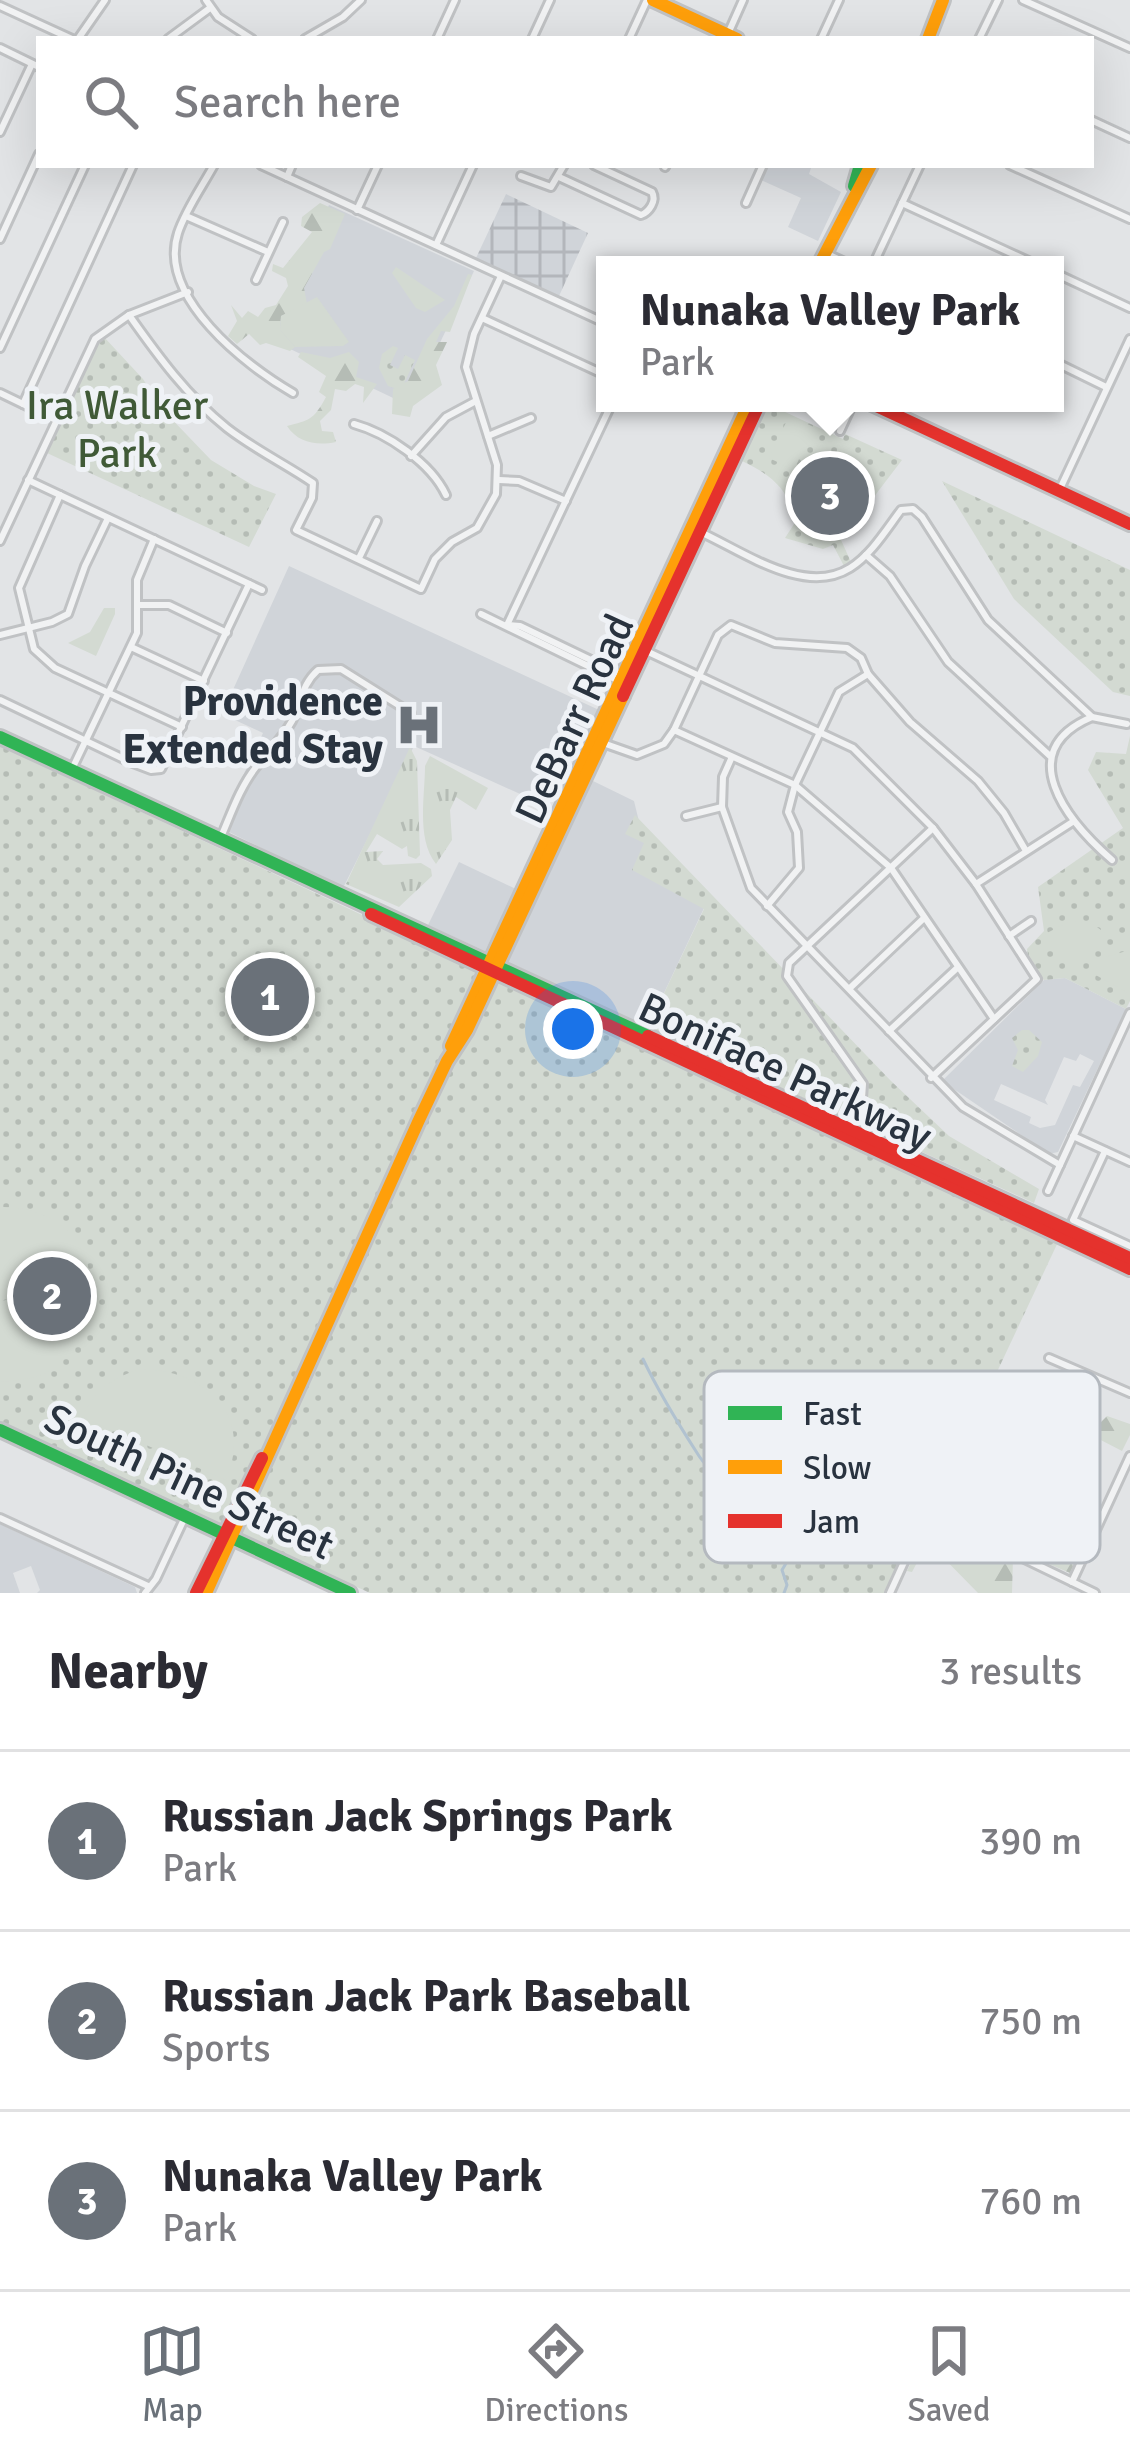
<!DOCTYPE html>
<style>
:root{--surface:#fff;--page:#f7f7f7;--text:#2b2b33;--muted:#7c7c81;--line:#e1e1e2;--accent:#6a7179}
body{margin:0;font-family:Signika,sans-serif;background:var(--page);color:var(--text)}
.you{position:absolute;left:573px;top:1029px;width:42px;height:42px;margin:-30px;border:9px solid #fff;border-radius:50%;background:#1a73e8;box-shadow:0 0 0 18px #1a73e833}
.badge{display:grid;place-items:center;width:78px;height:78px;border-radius:50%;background:var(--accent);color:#fff;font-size:39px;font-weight:700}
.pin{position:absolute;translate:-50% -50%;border:6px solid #fff;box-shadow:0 3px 12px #0006}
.popup{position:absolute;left:596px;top:256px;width:468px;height:156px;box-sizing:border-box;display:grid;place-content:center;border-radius:0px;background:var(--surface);filter:drop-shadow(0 3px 9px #0005);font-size:39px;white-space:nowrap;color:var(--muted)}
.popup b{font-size:45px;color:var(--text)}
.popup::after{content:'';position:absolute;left:50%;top:100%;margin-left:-24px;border:24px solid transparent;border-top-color:var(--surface)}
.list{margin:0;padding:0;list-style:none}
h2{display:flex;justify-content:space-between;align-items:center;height:156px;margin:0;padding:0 48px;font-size:51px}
h2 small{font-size:39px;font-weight:400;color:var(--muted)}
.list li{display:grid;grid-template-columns:78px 1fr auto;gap:36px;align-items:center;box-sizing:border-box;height:180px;padding:0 48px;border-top:3px solid var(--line)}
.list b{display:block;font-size:45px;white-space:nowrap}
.list p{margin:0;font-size:39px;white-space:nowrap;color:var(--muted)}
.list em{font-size:39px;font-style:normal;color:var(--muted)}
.icon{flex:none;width:66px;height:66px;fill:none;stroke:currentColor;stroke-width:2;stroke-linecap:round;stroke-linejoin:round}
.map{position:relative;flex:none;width:1130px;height:1593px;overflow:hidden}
.search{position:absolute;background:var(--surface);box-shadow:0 12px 48px #0002;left:36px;right:36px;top:36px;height:132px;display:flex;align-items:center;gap:30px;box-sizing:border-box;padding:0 42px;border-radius:0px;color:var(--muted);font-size:45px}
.sheet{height:696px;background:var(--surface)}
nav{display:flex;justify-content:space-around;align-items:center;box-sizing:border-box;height:168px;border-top:3px solid var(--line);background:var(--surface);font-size:33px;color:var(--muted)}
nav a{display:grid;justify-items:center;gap:6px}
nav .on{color:var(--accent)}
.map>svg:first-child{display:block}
</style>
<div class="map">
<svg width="1130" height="1593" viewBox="0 0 1130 1593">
<defs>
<pattern id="industrial-grid" width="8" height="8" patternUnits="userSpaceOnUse" patternTransform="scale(3)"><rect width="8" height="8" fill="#d0d4d9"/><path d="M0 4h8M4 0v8" fill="none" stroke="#b3b6bb"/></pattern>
<pattern id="grass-tufts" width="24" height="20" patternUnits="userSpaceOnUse" patternTransform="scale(3)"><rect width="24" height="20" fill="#d3dad2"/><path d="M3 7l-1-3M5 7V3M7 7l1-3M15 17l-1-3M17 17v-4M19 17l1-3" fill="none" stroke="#b5bcb5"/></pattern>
<pattern id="forest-firs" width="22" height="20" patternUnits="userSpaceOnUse" patternTransform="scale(3)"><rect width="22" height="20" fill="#d3dad2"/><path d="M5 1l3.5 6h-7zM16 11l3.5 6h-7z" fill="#b5bcb5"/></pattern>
<pattern id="park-dots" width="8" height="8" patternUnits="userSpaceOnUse" patternTransform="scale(3)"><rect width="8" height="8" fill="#d3dad2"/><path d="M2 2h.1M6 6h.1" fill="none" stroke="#b5bcb5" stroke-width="1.8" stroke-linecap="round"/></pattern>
</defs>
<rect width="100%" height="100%" fill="#e2e4e6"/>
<!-- built -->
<g fill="#d0d4d9" fill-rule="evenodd">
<polygon points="767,165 812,165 809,174 841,192 818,241 788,227 801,198 761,180"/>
<polygon points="329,205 474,271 410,406 265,337"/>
<polygon points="289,566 599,710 549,807 414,746 343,888 219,827 263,733 222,714"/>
<polygon points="591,780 634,801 644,842 704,908 648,1027 506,961"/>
<polygon points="459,862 516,889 485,951 428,925"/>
<path d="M1065,978L1126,1009L1058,1152L1049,1154L942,1081L1044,980ZM1080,1054L1094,1061L1080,1087L1073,1085L1055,1125L1040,1128L1029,1123L1031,1117L994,1100L1001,1084L1048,1105L1045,1100L1064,1057L1076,1061Z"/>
<polygon points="0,1524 135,1587 137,1593 37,1593 40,1590 31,1566 13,1573 20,1593 0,1593"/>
</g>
<!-- industrial -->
<polygon fill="url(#industrial-grid)" points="506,194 588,233 559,296 476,258"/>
<!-- grass -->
<g fill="url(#grass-tufts)">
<polygon points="104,608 115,608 115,614 96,656 68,643 90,632"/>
<polygon points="410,747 417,761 420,855 416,859 408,856 407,846 402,849 377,834 366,852 383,851 377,859 383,865 421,863 431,869 432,876 399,907 346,884"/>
<path d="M430,756L488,788L476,810L456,797L450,810L452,840L436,864C416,839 425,796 425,766Z"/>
</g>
<!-- forest -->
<g fill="url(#forest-firs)">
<polygon points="320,203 345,214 330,249 324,252 304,288 307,304 281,316 280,330 295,347 290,351 266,343 260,345 249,334 237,344 228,336 237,321 231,305 242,318 248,311 258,317 265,308 276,305 288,286 286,278 272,271 273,264 283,268 312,232 301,226 302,217"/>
<polygon points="396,267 445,300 425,312 416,308 392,273"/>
<polygon points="468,274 472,275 450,332 441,331 436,342 447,342 436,365 442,385 413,406 410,417 392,414 393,389 408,381 427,339 454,306"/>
<path d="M301,352L330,358L349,352L359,362L356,377L377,384L363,403L364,387L355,384L346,391L335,389L331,410L320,421L322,431L333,432L336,442C317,446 298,443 287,426C309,420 313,421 326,397L319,392L326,376L298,357Z"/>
<polygon points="1028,1391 1097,1426 1107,1416 1130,1424 1130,1435 1122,1451 1064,1421 1038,1474 1099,1509 1070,1573 1004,1545 1014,1514 982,1496 988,1478 986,1453 1018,1444 1038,1410 1027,1399"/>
<polygon points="931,1520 1013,1558 1012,1593 978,1593 928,1542 912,1572 907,1571"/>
</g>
<!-- park -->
<g fill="url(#park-dots)">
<polygon points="104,337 143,379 163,410 211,460 254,486 276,494 249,547 47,453 95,349"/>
<polygon points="393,346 398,348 390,365 398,369 405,355 415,360 401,390 388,386 379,368 382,354"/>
<path d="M768,404L843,439L845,434L902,460L841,540L851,562L844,566L833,545L823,549L785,538L796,521C788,488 771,475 742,461Z"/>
<polygon points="942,481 1130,570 1130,696 1113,692 1014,599"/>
<polygon points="1130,736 1130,1001 1126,1009 1065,978 1044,980 1029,963 1027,949 1044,931 1038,887 1123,828 1088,770 1096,752 1126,754"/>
<polygon points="0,746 1059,1240 893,1593 370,1593 0,1422"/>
<polygon points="635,815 891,1081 949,1136 1039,1189 1034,1203 648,1027 704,909 632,870 644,843 625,834"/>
<polygon points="1022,1030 1029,1030 1042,1042 1038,1056 1023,1072 1012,1066 1018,1050 1012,1038"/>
</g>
<!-- pitch -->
<g fill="#d3dad2">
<polygon points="317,297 349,342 343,346 295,347 280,330 281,316"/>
<polygon points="789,416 814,427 794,470 769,458"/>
<polygon points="1070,921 1094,925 1108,935 1076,970 1045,934"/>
<polygon points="1130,950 1130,994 1092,973 1105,957"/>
<path d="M0,1207C75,1205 114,1273 76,1337C71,1346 63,1361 55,1368C38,1379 19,1380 0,1382V1294L3,1301L12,1297L9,1288L0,1291Z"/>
<path d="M140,1369C204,1370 254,1413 226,1480L82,1417C95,1390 112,1378 140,1369Z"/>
</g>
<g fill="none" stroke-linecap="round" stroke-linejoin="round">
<!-- stream -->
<path stroke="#b1c2d0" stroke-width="3" d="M643,1359C659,1393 679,1425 699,1456C726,1496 779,1508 788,1560L782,1570L787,1585L784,1593"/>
<defs>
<g id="street">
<polyline points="206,0 218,17 252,39"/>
<polyline points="1023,0 1130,48"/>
<polyline points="0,6 72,39"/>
<polyline points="727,36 743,0"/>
<polyline points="78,39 105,0"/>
<polyline points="168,39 210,8"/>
<polyline points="305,39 343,17 361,0"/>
<polyline points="437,39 455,0"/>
<polyline points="532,39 550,0"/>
<polyline points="629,39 647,0"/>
<polyline points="821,39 839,0"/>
<polyline points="979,39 998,0"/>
<polyline points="0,48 39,67"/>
<polyline points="1091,120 1130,138"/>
<polyline points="0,132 32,64"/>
<path d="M214,165C202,187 186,209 178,233C157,297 246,366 293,393"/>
<polyline points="261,165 605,323"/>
<polyline points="1010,165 1130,219"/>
<polyline points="665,167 666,165"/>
<polyline points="521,176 551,187 564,165"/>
<polyline points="287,177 292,165"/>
<path d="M559,177L641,215C649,212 657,201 652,192L594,165"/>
<polyline points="746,203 763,165"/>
<polyline points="902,203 1037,265"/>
<polyline points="357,210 378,165"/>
<polyline points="186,216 268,252"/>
<polyline points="0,239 39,154"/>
<polyline points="436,245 473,165"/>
<polyline points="825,253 851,265"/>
<polyline points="873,265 920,165"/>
<polyline points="1055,273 1130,308"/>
<polyline points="256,280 283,222"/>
<path d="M129,315C158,356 187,396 227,428C254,449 285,464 313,483L312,498L296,530L421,589L435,559L452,542L477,528L496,494L497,465L466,367L474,334L501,276"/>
<polyline points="482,318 605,375"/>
<polyline points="0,348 85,165"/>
<polyline points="1055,362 1106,387"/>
<polyline points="0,393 56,420"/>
<polyline points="729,403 747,412"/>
<polyline points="23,404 133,165"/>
<path d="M354,424C387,433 431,463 446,495"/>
<polyline points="840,431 853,403"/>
<polyline points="488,436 531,418"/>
<polyline points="411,456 446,417 474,402"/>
<polyline points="28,480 262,590"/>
<polyline points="499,480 519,481 566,501"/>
<polyline points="1059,491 1130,339"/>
<polyline points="60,495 19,588 34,649 55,668 182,727"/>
<path d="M698,531C741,550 804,597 850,568C871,555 886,530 901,510L913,509L922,517L988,620L1092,717L1127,724"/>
<polyline points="0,541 95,339 129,315 188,292"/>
<polyline points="866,555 890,576 948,662 1050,756"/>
<polyline points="359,558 377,521"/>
<polyline points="139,605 169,605 227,633"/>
<polyline points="481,614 617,680"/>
<polyline points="507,625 520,626 624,676"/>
<polyline points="507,625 612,403"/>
<polyline points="0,635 52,622 68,614 85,566 108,518"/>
<polyline points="131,647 204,681"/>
<polyline points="644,650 853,748 933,828 976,884 1037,979 931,1078"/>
<polyline points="0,700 130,762 151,770 161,769 249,584"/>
<path d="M1092,717C1011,751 1067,821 1112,860"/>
<polyline points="674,730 795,785 891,868 994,1019"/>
<polyline points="603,743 637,755 664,744 674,730 718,635 731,625 775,643 847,648 861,658 868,674 910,722 978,781 1004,813 1026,851"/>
<polyline points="731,759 723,777 722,807 751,888 963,1107 1060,1165"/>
<polyline points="73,767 137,633 137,580 154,539"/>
<polyline points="686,816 722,807"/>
<path d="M221,837C231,814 240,787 256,767C269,751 282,739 292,721C302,702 301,685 318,670L341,669L411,713"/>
<polyline points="976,884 1074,821"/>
<polyline points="767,906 799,868 797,832 788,812 795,785 839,692 868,674"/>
<polyline points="1009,936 1031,921"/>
<polyline points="850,988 923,919"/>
<polyline points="889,1031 956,969"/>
<polyline points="849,1127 862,1098 863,1084 787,976 789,963 933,828"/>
<polyline points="1073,1136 1130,1162"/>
<polyline points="1105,1151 1073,1220 1130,1246"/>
<polyline points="1048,1191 1130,1013"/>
<polyline points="1049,1358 1130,1393"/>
<polyline points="927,1512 1095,1593"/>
<polyline points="0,1518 148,1586"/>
<polyline points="1072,1582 1130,1456"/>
<polyline points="145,1593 156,1579 185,1517"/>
<polyline points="890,1593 972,1413"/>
</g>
<g id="fast">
<polyline points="854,186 860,165"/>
<polyline points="0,737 648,1036"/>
<polyline points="0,1430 350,1593"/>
</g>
<g id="slow">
<polyline points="653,0 737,39"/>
<polyline points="928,39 943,0"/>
<polyline points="819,265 871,165"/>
<polyline points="451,1046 749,403"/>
<polyline points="206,1593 419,1120 447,1061 467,1030 623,696"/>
</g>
<g id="jam">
<polyline points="870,403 1130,524"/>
<polyline points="623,696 760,403"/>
<polyline points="371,914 1130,1269"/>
<polyline points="648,1036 1130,1258"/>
<polyline points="196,1593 262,1458"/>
</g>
</defs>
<!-- street casing -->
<use href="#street" stroke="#c0c2c4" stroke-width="12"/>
<!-- fast casing -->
<use href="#fast" stroke="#c0c2c4" stroke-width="18"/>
<!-- slow casing -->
<use href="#slow" stroke="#c0c2c4" stroke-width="18"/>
<!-- jam casing -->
<use href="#jam" stroke="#c0c2c4" stroke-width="18"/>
<!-- street -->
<use href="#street" stroke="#f1f2f3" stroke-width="6"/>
<!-- fast -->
<use href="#fast" stroke="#30b455" stroke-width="12"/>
<!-- slow -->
<use href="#slow" stroke="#ff9f0a" stroke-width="12"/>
<!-- jam -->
<use href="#jam" stroke="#e5322d" stroke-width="12"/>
</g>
<!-- icons -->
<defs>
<symbol id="hospital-bare" viewBox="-9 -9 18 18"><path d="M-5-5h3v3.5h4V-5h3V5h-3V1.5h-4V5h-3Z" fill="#6a7179" stroke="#eff2f6" stroke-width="2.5" paint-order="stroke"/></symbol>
</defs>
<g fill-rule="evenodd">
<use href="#hospital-bare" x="386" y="692" width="66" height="66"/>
</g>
<g text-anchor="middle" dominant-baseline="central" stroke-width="10" stroke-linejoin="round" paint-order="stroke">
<!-- park labels -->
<g font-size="42" fill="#405a37" stroke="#eff2f6">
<text x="117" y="405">Ira Walker<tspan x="117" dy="48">Park</tspan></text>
</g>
<!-- poi labels -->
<g font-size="42" font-weight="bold" fill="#29333f" stroke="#eff2f6" text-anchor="end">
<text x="383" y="701">Providence<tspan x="383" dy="48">Extended Stay</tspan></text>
</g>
<!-- street labels -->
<g font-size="42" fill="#29333f" stroke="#eff2f6">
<text transform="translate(575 719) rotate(-65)">DeBarr Road</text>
<text transform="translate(785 1072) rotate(25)">Boniface Parkway</text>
<text transform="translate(189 1482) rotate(25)">South Pine Street</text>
</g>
</g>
<!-- legend -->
<rect x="704" y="1371" width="396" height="192" rx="18" fill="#eff2f6" stroke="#b4b9bf" stroke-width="3"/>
<rect x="728" y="1406" width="54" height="14" fill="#30b455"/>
<rect x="728" y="1460" width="54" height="14" fill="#ff9f0a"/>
<rect x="728" y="1514" width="54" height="14" fill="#e5322d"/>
<g font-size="33" fill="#29333f">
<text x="803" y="1425">Fast</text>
<text x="803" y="1479">Slow</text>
<text x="803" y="1533">Jam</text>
</g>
</svg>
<div class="you"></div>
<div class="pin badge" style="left:270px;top:997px">1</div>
<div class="pin badge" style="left:52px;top:1296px">2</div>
<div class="pin badge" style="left:830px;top:496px">3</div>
<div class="popup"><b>Nunaka Valley Park</b>Park</div>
<div class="search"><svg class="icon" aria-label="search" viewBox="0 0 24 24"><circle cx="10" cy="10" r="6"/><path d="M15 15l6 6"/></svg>Search here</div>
</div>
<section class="sheet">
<h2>Nearby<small>3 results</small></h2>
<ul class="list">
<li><span class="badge">1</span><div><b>Russian Jack Springs Park</b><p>Park</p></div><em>390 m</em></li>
<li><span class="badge">2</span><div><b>Russian Jack Park Baseball</b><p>Sports</p></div><em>750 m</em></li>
<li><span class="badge">3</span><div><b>Nunaka Valley Park</b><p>Park</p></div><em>760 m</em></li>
</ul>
</section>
<nav>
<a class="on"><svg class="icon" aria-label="map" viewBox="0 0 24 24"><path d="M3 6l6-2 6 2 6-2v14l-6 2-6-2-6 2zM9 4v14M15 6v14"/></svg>Map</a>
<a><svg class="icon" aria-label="directions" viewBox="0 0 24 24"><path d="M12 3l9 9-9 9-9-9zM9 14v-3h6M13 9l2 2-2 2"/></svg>Directions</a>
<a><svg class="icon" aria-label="saved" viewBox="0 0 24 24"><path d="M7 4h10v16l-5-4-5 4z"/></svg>Saved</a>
</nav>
